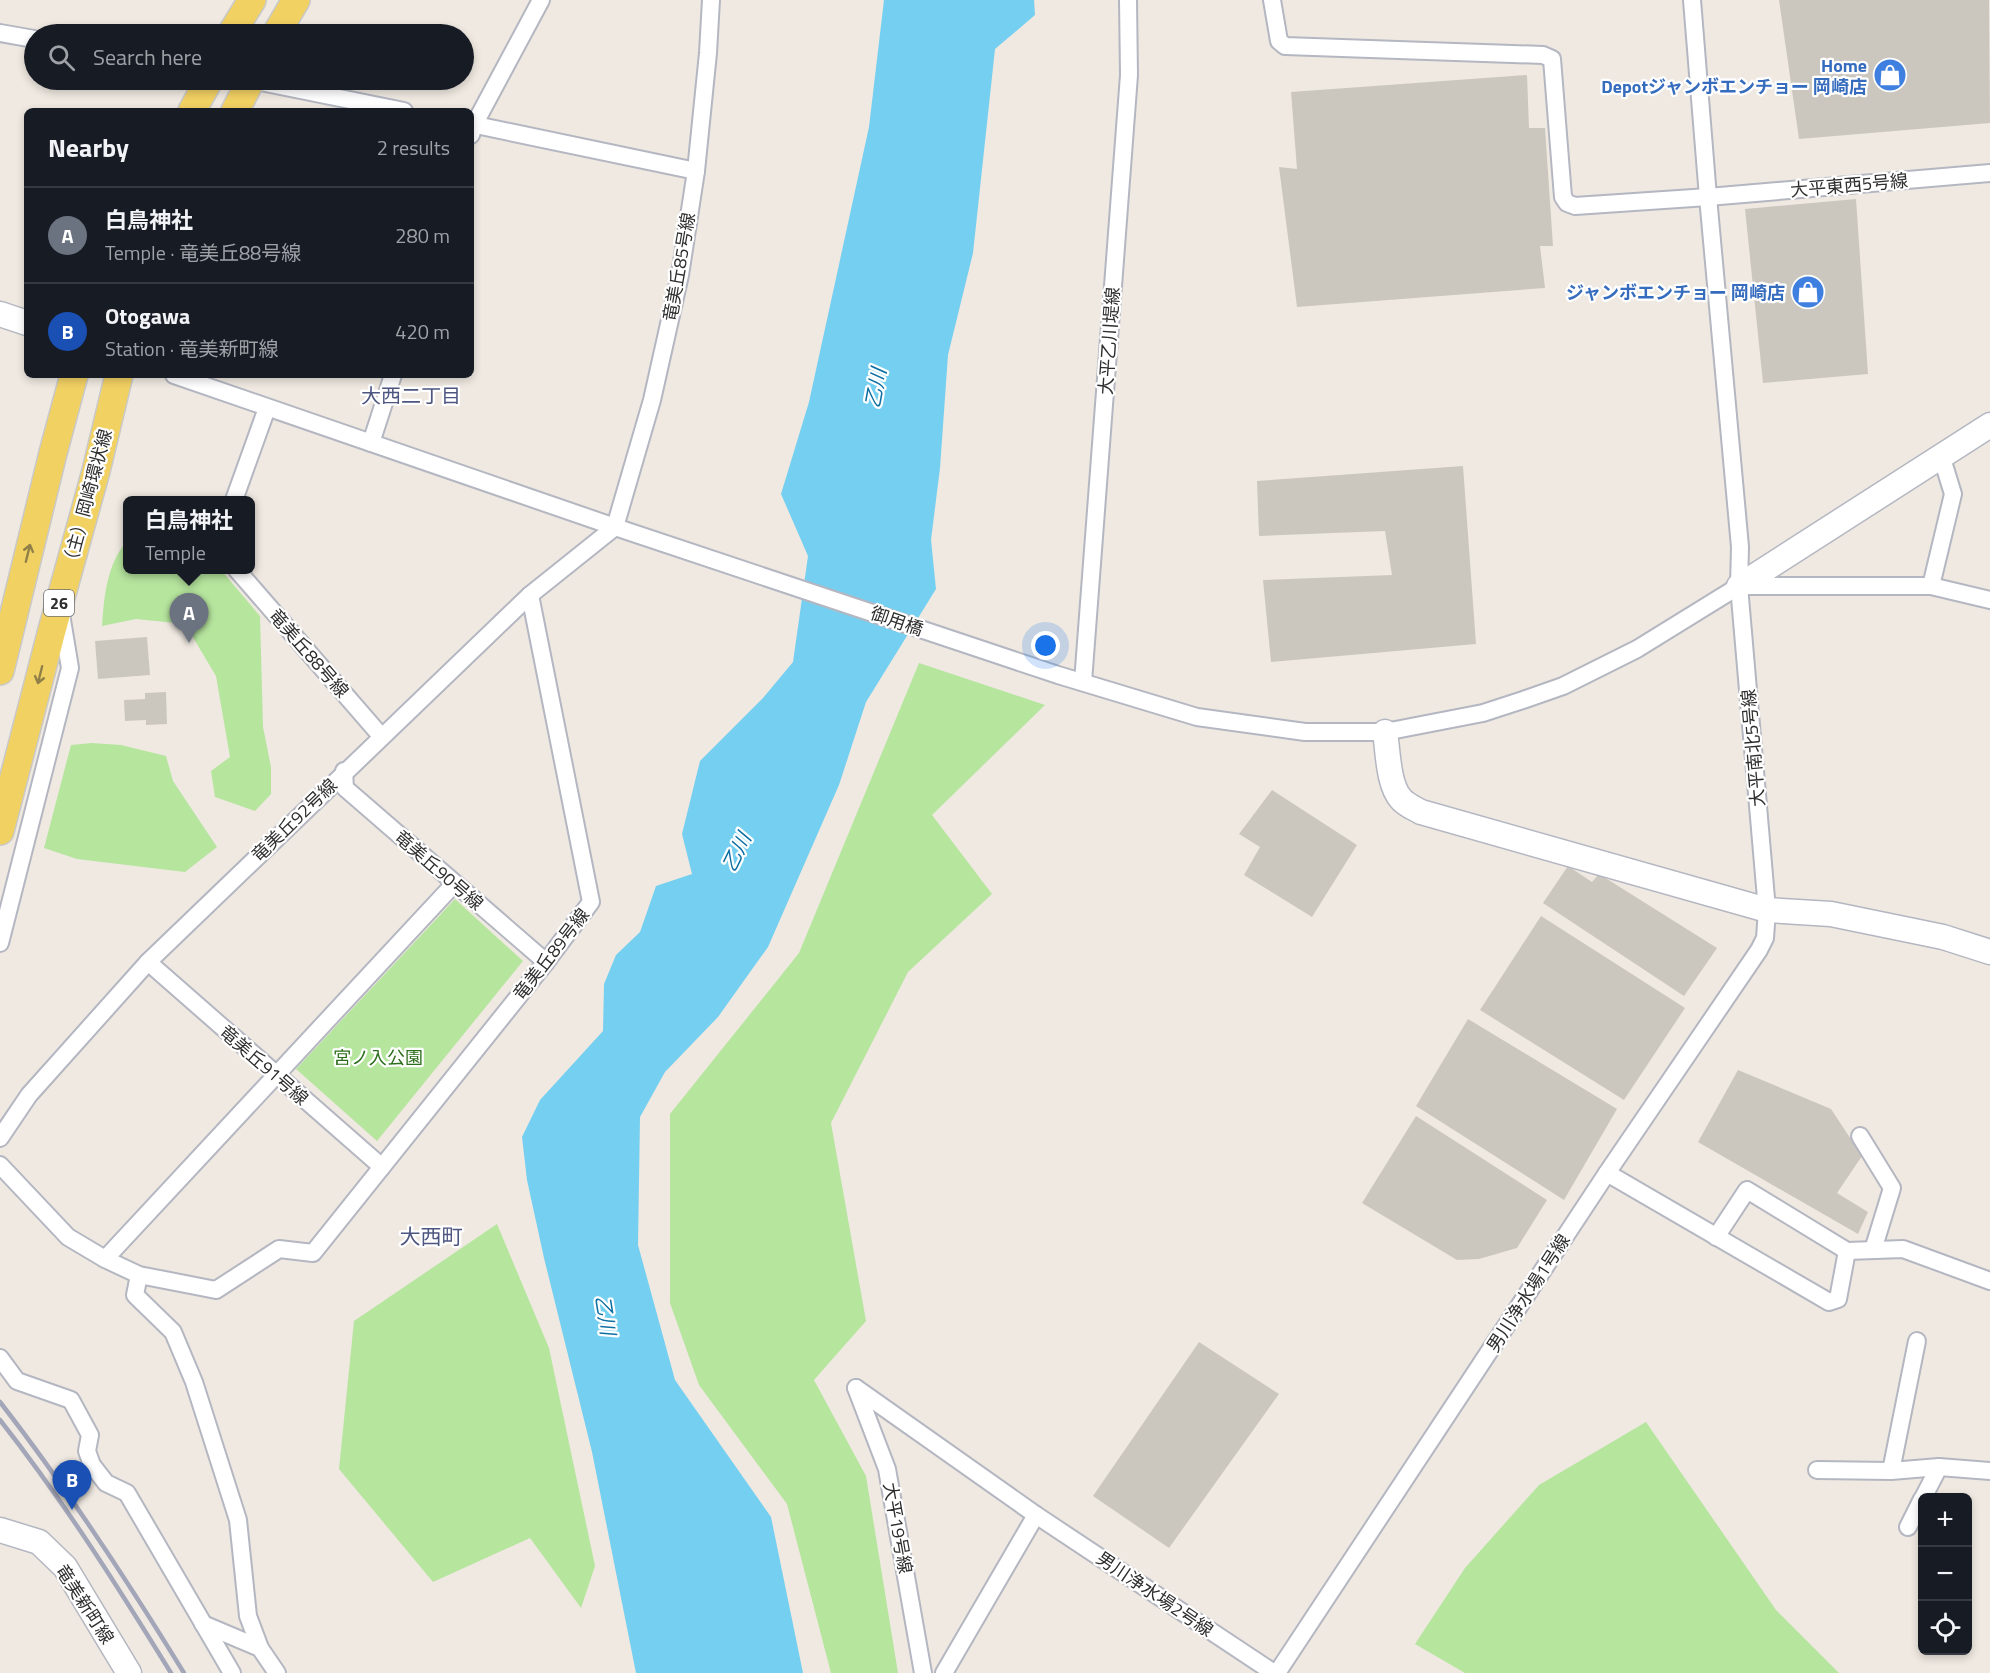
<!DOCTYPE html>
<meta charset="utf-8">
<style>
:root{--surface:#171b24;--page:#242831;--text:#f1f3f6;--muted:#9ea1a6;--line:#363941;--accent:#2563eb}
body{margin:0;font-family:"Titillium Web","Noto Sans JP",sans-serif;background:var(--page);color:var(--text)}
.controls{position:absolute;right:18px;bottom:18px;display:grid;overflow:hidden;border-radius:9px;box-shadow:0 3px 9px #0003}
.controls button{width:54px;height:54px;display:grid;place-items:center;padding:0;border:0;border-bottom:2px solid var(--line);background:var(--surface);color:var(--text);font:30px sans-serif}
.you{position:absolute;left:1046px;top:646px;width:21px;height:21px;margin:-15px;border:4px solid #fff;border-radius:50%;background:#1a73e8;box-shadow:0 0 0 9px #1a73e833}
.badge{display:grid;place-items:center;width:39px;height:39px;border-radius:50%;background:var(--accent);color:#fff;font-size:20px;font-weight:700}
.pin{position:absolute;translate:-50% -50px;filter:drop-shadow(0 2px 3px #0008)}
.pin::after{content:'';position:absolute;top:32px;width:21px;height:18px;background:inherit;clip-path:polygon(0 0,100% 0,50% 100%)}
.popup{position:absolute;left:123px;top:496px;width:132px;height:78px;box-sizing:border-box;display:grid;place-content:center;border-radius:9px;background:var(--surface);filter:drop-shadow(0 2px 4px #0005);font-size:20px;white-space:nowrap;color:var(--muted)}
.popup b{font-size:22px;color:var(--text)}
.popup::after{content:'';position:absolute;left:50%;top:100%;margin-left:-12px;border:12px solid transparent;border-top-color:var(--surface)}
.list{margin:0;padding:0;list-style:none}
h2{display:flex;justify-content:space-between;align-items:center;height:78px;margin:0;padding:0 24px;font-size:26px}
h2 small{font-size:20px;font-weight:400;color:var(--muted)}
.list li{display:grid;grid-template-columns:39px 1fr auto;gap:18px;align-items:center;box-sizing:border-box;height:96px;padding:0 24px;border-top:2px solid var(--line)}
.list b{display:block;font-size:22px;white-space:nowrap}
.list p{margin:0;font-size:20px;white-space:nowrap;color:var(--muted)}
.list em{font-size:20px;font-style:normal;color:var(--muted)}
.icon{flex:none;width:33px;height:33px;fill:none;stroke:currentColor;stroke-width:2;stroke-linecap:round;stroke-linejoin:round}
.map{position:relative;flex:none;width:1990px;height:1673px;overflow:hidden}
.search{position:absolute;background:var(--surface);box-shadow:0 3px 9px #0003;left:24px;top:24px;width:450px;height:66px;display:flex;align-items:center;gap:15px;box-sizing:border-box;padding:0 21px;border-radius:33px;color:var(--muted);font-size:22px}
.panel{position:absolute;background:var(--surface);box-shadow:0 3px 9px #0003;left:24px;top:108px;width:450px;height:270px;border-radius:9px}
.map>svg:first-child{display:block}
</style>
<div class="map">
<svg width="1990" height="1673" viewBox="0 0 1990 1673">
<rect width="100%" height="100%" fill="#efe9e1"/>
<!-- green -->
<g fill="#b6e59e">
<path d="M127,541L128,570H221L260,616L263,727L271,767V794L255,811L215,797L211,771L230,757L216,676L185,624L136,619L102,626C104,596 107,564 127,541Z"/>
<polygon points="919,663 1045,705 932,815 992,894 908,972 831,1123 866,1321 814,1380 866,1476 898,1673 831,1673 787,1504 699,1385 670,1303 670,1114 799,953"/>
<polygon points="92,743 121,745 166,756 173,781 217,847 185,872 77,859 44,848 71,745"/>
<polygon points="455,899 523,961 377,1141 296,1069"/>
<polygon points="497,1224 549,1348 595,1566 581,1608 530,1538 433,1582 339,1469 354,1321"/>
<polygon points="1646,1422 1776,1610 1839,1673 1465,1673 1415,1644 1465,1568 1539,1485"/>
</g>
<!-- water -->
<polygon fill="#75cff0" points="884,0 1034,0 1035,15 995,49 973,253 948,355 940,468 931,540 936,589 866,702 839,785 768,947 718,1017 665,1072 640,1117 638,1245 675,1380 771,1517 803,1673 636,1673 592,1452 544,1258 527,1180 522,1137 540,1100 603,1031 604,984 616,955 640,932 656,886 692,874 682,834 700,761 763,698 793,662 808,556 781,494 809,402 869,127"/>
<!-- building -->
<g fill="#cbc7bf">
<polygon points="1779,0 1989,0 1990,123 1799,139"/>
<polygon points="1527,75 1529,128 1545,128 1553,246 1540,246 1545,288 1297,307 1279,167 1297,169 1291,92"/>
<polygon points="1856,199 1868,374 1763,383 1745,209"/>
<polygon points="1463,466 1476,644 1271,662 1263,580 1392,575 1385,531 1259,536 1257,481"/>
<polygon points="147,637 150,675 98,679 95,641"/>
<polygon points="166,692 167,724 146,725 146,720 125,721 124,700 145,699 145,693"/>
<polygon points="1272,790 1357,845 1312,917 1244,875 1260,847 1239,834"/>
<polygon points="1568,866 1592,882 1599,874 1717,948 1684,996 1543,903"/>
<polygon points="1541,916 1685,1008 1624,1100 1480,1010"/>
<polygon points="1468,1019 1617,1109 1564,1200 1416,1106"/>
<polygon points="1738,1070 1831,1109 1862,1156 1837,1193 1868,1212 1858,1234 1698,1142"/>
<polygon points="1416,1116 1547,1200 1517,1248 1479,1259 1457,1260 1362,1203"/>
<polygon points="1199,1342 1279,1394 1169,1548 1093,1496"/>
</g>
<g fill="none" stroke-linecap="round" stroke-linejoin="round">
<defs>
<g id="street">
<polyline points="1272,0 1279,41 1285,46 1543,55 1552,59 1563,197 1567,203 1575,206 1708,197 1990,173"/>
<polyline points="0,33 34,39"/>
<polyline points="251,80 404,111"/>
<polyline points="471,124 696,171"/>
<polyline points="471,135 474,125 541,0"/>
<polyline points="174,375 615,527 1058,675 1197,717 1305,732 1385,732 1483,713 1523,700 1563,686 1637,649 1739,586 1931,586 1990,600"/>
<polyline points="371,443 393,375"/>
<polyline points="234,500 267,408"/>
<polyline points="237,570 381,736"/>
<polyline points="1931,586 1953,494 1941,455"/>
<polyline points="1083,682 1129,75 1128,0"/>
<polyline points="344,771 345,788 546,962"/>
<polyline points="0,943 70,668 61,614"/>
<polyline points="148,962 382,1167"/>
<polyline points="1860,1136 1892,1188 1873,1250"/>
<polyline points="0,1138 29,1095 148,962 530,595 615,527 652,400 680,275 696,171 708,53 711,0"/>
<polyline points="0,1165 68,1237 105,1259 139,1275 216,1290 279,1249 313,1253 546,962 591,902 530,595"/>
<polyline points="1607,1173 1829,1302 1838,1299 1847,1251"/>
<polyline points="1716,1237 1747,1190 1847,1251 1903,1249 1990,1281"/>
<polyline points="105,1259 454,884"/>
<polyline points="139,1275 135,1295 173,1332 194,1382 238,1520 248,1616 260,1648"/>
<polyline points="0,1358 17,1381 71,1400 90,1435 87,1451 92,1465 106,1483 127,1493 232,1673"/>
<polyline points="856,1388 1036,1515 1274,1673"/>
<polyline points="856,1388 887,1469 923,1673"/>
<polyline points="1817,1470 1891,1471 1939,1467 1990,1471"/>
<polyline points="1891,1471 1917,1341"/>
<polyline points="1923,1498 1939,1467"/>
<polyline points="1908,1527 1922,1499"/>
<polyline points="203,1624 260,1648 277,1673"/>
<polyline points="944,1673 1036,1515"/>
<polyline points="1277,1673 1607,1173 1759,950 1765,938 1767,910 1739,586 1740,547 1708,197 1692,0"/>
</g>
<g id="secondary">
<polyline points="0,314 27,323"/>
<polyline points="1739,586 1990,425"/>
<path d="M1385,732C1388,751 1388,785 1401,799C1406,805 1414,808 1421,812L1767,910L1831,914L1943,937L1990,952"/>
<polyline points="0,1530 39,1542 65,1567 129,1673"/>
</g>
<g id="primary">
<polyline points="231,34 252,0"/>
<polyline points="276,34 296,0"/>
<polyline points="192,111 209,80"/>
<polyline points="235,111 251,80"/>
<polyline points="0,671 53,453 74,375"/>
<polyline points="0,831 52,630 96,471 119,375"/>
</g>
</defs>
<!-- street casing -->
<use href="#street" stroke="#b4b7c1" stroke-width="20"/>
<!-- secondary casing -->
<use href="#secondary" stroke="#b4b7c1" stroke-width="27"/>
<!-- primary casing -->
<use href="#primary" stroke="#c9c9c9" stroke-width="30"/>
<!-- street -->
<use href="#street" stroke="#fff" stroke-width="16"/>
<!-- secondary -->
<use href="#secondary" stroke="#fff" stroke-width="24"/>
<!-- primary -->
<use href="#primary" stroke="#f2d163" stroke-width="27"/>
<!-- rail -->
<g stroke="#a3a6b8" stroke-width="4.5">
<path d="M0,1402C67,1488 127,1580 184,1673"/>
<path d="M0,1420C63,1500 118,1587 171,1673"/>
</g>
</g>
<!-- one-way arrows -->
<defs><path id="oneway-shaft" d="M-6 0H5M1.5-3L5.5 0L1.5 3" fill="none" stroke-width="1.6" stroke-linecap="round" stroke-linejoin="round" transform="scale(1.5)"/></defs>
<g stroke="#908048">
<use href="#oneway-shaft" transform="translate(28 553) rotate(-76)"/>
<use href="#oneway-shaft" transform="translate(40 675) rotate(104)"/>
</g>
<!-- icons -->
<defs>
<symbol id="shop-disc" viewBox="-11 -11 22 22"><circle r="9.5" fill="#3f7fe0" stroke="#fff"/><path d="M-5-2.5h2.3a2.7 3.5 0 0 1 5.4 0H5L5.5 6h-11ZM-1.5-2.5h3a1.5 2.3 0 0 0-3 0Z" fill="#fff"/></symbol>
</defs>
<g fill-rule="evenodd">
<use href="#shop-disc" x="1871" y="56" width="38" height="38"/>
<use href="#shop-disc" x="1789" y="273" width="38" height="38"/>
</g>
<g text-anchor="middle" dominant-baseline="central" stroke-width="4.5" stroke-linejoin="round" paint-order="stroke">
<!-- shield labels -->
<rect fill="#fff" stroke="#6d6d6d" stroke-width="1.5" x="44" y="590" width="30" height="26" rx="4.5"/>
<g font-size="16" font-weight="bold" fill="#2e2e2e">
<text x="59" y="603">26</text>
</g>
<!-- shop labels -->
<g font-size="18" font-weight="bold" fill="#366cbe" stroke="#fff" text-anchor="end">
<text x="1867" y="65">Home<tspan x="1867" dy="21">Depotジャンボエンチョー 岡崎店</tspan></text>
<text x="1785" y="292">ジャンボエンチョー 岡崎店</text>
</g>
<!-- street labels -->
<g font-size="18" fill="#2e2e2e" stroke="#fff">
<text transform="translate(1849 185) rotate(-5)">大平東西5号線</text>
<text transform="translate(679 267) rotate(-80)">竜美丘85号線</text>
<text transform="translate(1109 341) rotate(-86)">大平乙川堤線</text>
<text transform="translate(87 499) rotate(-75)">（主）岡崎環状線</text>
<text transform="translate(897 621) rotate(19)">御用橋</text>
<text transform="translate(309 653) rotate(49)">竜美丘88号線</text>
<text transform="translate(1753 748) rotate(-95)">大平南北5号線</text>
<text transform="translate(294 820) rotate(-44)">竜美丘92号線</text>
<text transform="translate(439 870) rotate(41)">竜美丘90号線</text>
<text transform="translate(551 954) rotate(-52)">竜美丘89号線</text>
<text transform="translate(264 1065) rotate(41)">竜美丘91号線</text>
<text transform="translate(1528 1293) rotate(-57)">男川浄水場1号線</text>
<text transform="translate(898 1528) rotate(80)">大平19号線</text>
<text transform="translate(1155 1594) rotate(34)">男川浄水場2号線</text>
<text transform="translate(85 1604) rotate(57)">竜美新町線</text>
</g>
<!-- park labels -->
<g font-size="18" fill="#2c6e1b" stroke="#fff">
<text x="378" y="1057">宮ノ入公園</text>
</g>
<!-- water labels -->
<g font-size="20" font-style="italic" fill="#0d6fa3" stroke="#fff">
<text transform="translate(875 388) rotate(-80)">乙川</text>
<text transform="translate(736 852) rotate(-64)">乙川</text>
<text transform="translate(606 1315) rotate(81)">乙川</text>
</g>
<!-- neighbourhood labels -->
<g font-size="20" fill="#4d5680" stroke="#fff">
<text x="411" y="395">大西二丁目</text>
</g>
<!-- quarter labels -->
<g font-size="21" fill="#4d5680" stroke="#fff">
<text x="431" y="1236">大西町</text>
</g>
</g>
</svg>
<div class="controls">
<button>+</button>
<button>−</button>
<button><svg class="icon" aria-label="locate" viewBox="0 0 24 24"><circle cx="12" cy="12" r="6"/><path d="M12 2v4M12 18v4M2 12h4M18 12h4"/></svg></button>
</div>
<div class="you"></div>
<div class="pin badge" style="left:189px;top:643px;background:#6b7280">A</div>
<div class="popup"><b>白鳥神社</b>Temple</div>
<div class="pin badge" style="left:72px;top:1510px;background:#1a4fb4">B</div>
<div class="search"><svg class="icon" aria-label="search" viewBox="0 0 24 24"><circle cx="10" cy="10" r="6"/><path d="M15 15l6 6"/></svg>Search here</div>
<section class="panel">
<h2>Nearby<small>2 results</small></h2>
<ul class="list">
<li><span class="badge" style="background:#6b7280">A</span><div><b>白鳥神社</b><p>Temple · 竜美丘88号線</p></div><em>280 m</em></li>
<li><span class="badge" style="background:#1a4fb4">B</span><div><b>Otogawa</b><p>Station · 竜美新町線</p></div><em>420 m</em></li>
</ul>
</section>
</div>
